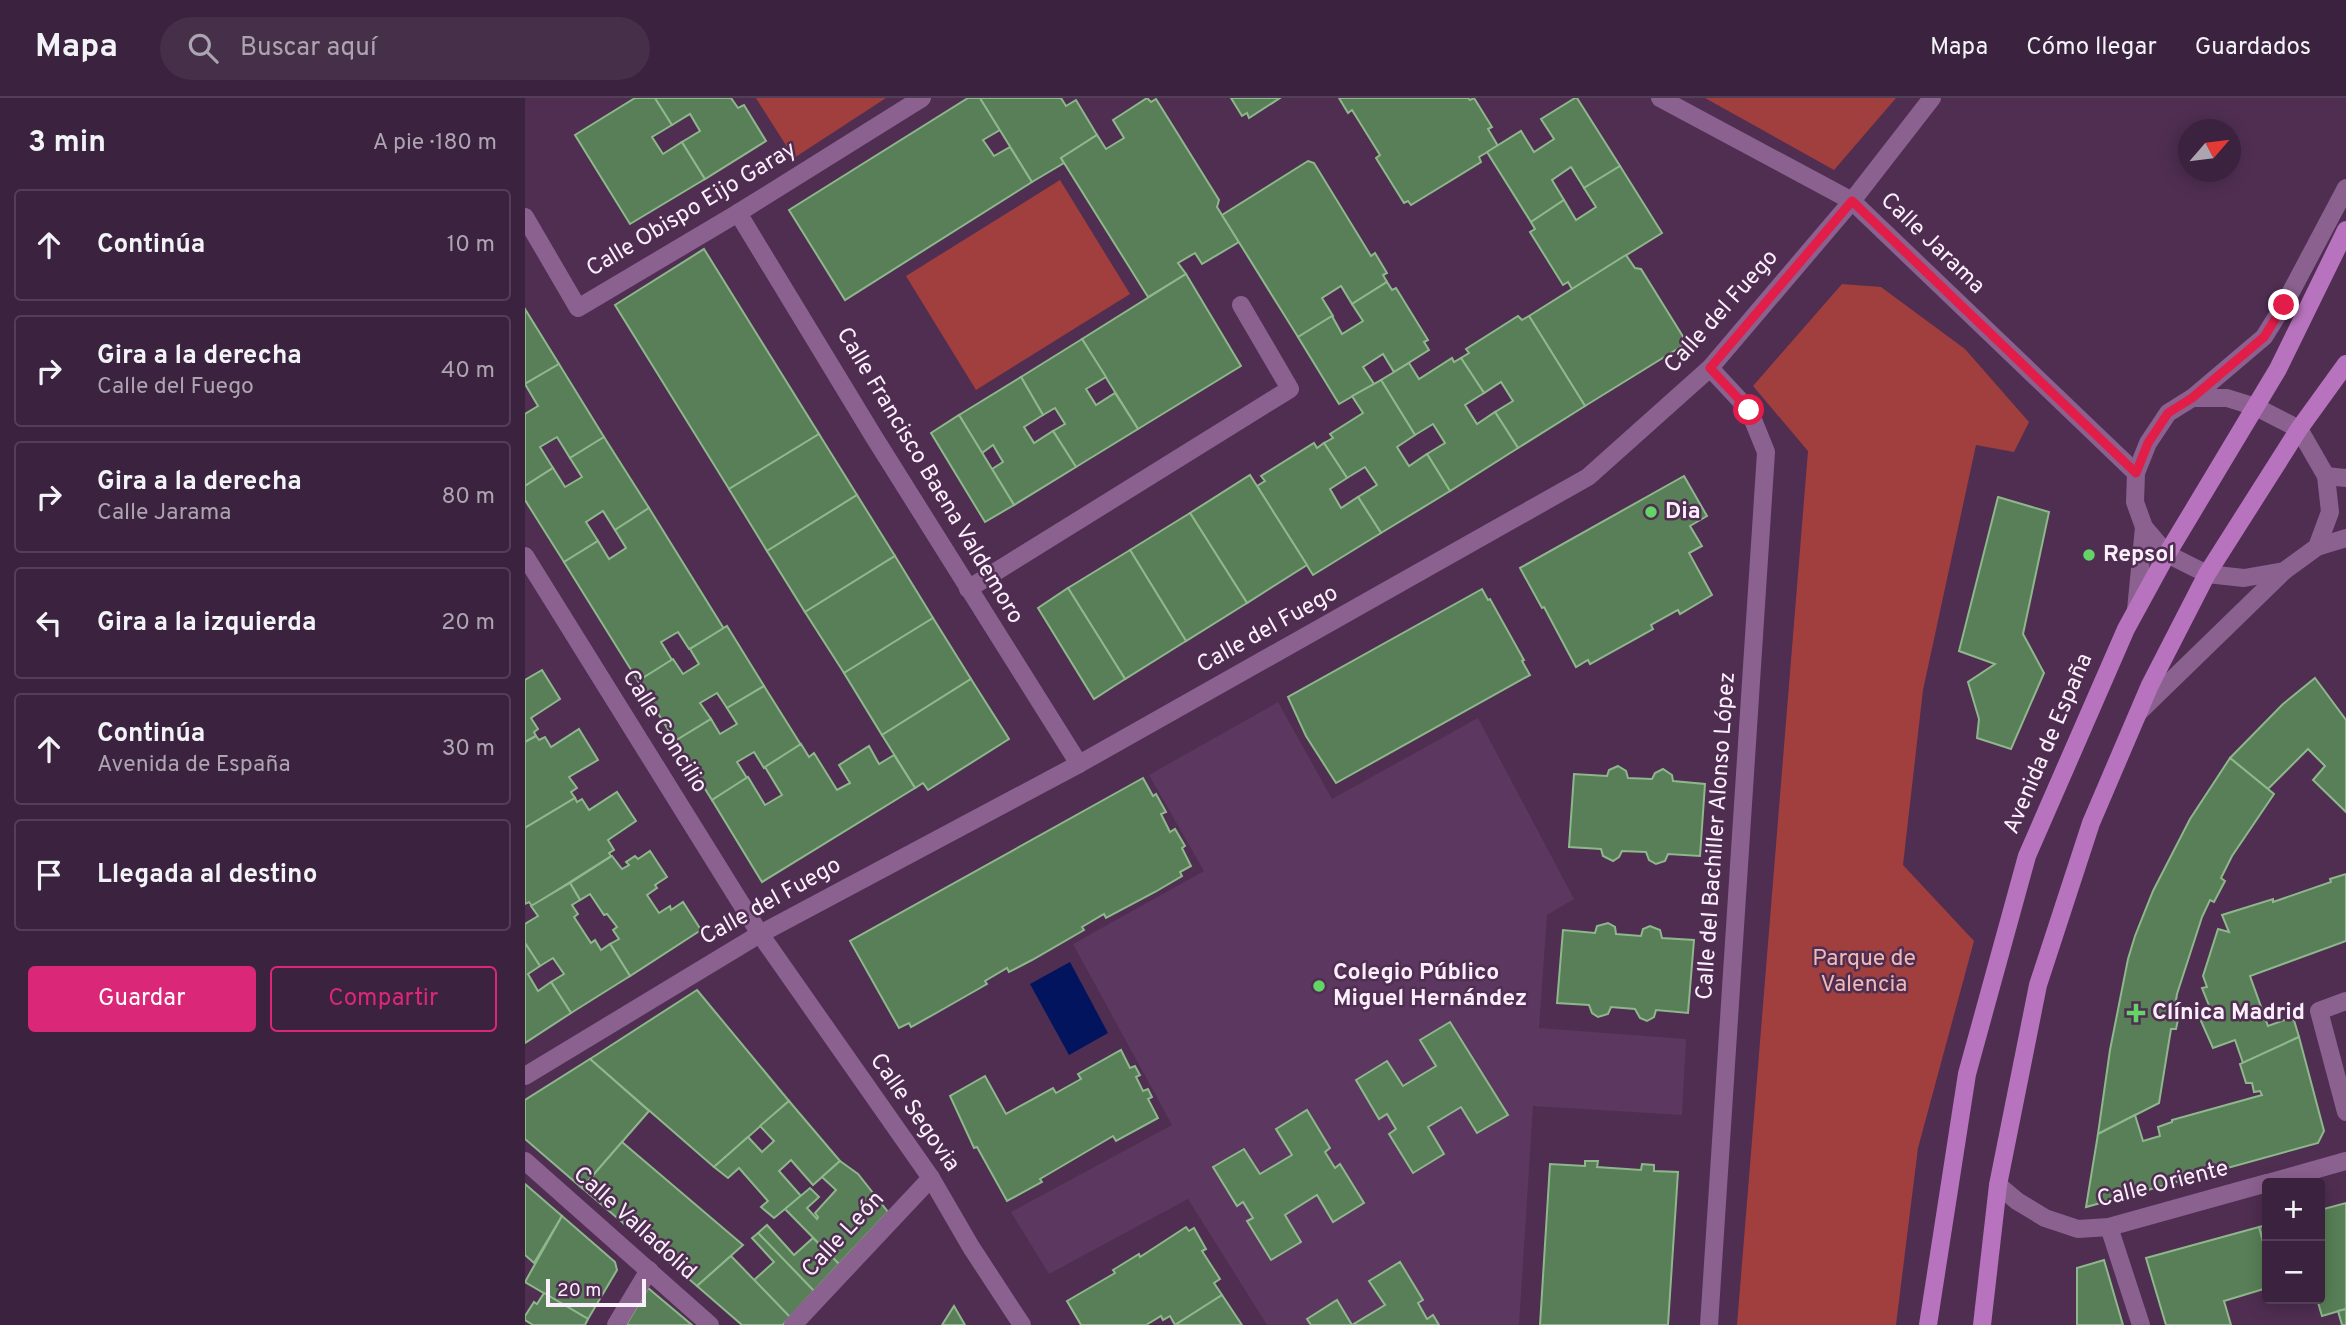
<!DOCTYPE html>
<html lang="es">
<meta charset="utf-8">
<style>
:root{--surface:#3b223e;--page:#462f49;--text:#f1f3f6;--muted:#aca4b0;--line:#543f58;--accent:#db2777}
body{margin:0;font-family:Overpass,sans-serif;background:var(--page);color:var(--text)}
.controls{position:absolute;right:21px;bottom:21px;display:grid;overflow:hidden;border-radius:7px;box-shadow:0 4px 18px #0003}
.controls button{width:63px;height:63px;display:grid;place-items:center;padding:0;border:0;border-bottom:2px solid var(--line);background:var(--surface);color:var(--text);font:35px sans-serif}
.compass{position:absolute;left:1653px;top:21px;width:63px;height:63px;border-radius:50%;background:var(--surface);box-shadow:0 4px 18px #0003;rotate:62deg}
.scale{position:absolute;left:21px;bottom:18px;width:100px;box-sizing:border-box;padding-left:7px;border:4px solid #fceffc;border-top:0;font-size:19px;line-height:24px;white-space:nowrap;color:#fceffc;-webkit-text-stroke:5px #4f2e52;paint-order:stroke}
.stop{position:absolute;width:21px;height:21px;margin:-16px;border:5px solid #e11d48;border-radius:50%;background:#fff}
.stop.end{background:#e11d48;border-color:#fff;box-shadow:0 2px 7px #0008}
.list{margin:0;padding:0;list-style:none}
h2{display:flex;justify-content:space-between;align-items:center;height:91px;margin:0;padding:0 28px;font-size:30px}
h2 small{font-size:23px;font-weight:400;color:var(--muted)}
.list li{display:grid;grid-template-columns:46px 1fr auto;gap:21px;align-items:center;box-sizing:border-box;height:112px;margin:0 14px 14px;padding:0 14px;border:2px solid var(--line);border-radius:7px}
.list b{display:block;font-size:26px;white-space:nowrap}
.list p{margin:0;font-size:23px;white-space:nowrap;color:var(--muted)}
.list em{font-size:23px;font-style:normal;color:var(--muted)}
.actions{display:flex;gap:14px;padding:21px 28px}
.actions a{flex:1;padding:16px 0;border:2px solid var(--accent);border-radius:7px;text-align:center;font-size:24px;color:var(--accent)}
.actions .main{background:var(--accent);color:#fff}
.icon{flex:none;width:38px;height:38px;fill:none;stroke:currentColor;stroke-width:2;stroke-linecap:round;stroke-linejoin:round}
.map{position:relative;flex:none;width:1821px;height:1227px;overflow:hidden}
header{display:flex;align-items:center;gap:42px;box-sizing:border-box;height:98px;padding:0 35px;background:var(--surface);border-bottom:2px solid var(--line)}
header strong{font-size:33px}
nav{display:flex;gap:38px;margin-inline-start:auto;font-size:24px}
.search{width:490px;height:63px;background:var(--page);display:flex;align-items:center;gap:18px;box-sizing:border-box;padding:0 24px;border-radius:38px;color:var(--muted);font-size:26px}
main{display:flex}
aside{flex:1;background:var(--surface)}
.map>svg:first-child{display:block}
</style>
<header>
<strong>Mapa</strong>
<div class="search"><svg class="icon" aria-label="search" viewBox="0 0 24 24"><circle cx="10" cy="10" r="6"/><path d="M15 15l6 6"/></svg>Buscar aquí</div>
<nav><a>Mapa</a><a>Cómo llegar</a><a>Guardados</a></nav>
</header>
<main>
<aside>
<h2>3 min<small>A pie · 180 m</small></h2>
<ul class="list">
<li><svg class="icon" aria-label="ahead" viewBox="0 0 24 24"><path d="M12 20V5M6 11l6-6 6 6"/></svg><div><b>Continúa</b></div><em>10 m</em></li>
<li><svg class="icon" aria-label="right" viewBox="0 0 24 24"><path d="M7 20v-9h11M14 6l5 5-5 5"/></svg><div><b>Gira a la derecha</b><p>Calle del Fuego</p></div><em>40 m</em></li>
<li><svg class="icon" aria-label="right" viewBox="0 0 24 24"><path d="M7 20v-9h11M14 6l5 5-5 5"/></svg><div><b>Gira a la derecha</b><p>Calle Jarama</p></div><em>80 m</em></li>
<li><svg class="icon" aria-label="left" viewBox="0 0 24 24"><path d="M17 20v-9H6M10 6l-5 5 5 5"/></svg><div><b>Gira a la izquierda</b></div><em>20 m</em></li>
<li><svg class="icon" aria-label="ahead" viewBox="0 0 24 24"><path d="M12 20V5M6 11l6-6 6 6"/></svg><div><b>Continúa</b><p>Avenida de España</p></div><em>30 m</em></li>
<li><svg class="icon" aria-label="arrive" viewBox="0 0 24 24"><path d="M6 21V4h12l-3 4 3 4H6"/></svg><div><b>Llegada al destino</b></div></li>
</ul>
<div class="actions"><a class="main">Guardar</a><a>Compartir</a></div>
</aside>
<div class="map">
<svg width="1821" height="1227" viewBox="0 0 1821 1227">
<rect width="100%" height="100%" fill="#4f2e52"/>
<!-- built -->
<polygon fill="#5c3760" points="753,604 807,701 953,620 1049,801 1022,817 1014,930 1161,941 1157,1017 1008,1008 994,1227 742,1227 663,1101 524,1176 486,1114 647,1027 548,846 679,773 624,677"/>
<!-- green -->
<g fill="#a03f3d">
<polygon points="231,0 361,0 269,60"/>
<polygon points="1180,0 1371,0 1309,72"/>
<polygon points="535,82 605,196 451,292 381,178"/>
<polygon points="1317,186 1356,189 1440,251 1504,324 1489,354 1451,347 1398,592 1378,767 1449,843 1393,1050 1371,1227 1212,1227 1283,353 1228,288"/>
</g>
<!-- water -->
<polygon fill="#01145d" points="545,864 583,935 544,957 505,886"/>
<!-- building -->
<g fill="#587f57" stroke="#8eb78c" stroke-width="2">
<polygon points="110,0 130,0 147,27 127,39 138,56 157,44 180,81 105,126 50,37"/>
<polygon points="130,0 206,0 213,10 219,7 241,43 180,81 157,44 175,33 165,16 147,27"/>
<polygon points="443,0 455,0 475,32 458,42 469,58 485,49 507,84 320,202 264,112"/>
<polygon points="455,0 536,0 541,8 551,2 572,37 536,60 539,65 507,84"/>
<polygon points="622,0 626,4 631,1 694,102 692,109 714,144 677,166 670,155 653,165 661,176 623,199 536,60 572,37 581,51 599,40 588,22"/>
<polygon points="706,0 755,0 724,20 722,15 717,18"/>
<polygon points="814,0 943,0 945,2 949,0 967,29 963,31 973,48 954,59 956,64 886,107 883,103 879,105 851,60 855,57 827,12 823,15"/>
<polygon points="1050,0 1052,0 1095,68 1059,90 1046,69 1027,82 1039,102 1006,124 962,54 996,33 1009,54 1029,41 1016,21"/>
<polygon points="783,63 789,65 846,158 850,155 862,175 858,177 862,184 827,206 816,188 797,200 808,218 773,239 697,117"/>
<polygon points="1095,68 1137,135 1047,191 1043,184 1038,187 1005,134 1010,131 1006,124 1039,102 1051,122 1071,109 1059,90"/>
<polygon points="179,151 294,336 204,391 90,207"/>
<polygon points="1101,157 1110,170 1116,171 1162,245 1060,308 1004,218"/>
<polygon points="661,176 716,268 613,331 557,241"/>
<polygon points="862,184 867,192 871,190 903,242 899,244 904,252 869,274 858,256 838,269 849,286 814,306 773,239 807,218 817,236 838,223 827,206"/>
<polygon points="0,211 34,266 0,286"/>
<polygon points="993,218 997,222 1004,218 1060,308 993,350 970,314 988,303 976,284 959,295 936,260 944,255 941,251"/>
<polygon points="557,241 581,279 561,291 571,307 590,295 613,331 551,369 528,333 540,326 530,310 518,317 496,279"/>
<polygon points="927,260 929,264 936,260 959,295 940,307 952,326 970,314 993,350 925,393 902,356 920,345 908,326 890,337 856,282 884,265 894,281"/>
<polygon points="34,266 79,339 45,360 32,339 15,349 28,370 0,388 0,316 13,308 0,286"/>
<polygon points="496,279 518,317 499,329 509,345 528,333 551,369 489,407 467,371 478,364 468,347 457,355 434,317"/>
<polygon points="856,282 890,337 872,349 884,368 902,356 925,393 856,435 833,399 852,387 840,369 822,380 799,345 808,340 805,336 838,315 827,298"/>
<polygon points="434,317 489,407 460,424 406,335"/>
<polygon points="294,336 332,397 242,453 204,391"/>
<polygon points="79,339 124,410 90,432 78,413 61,424 73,443 39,464 0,402 0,388 28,370 40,389 57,379 45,360"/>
<polygon points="789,345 792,350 799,345 822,380 805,391 816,410 833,399 856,435 788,477 732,388 740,383 736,378"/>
<polygon points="725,377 782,467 722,505 665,415"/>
<polygon points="1159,378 1182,418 1165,428 1177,448 1164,455 1187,497 1155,516 1153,512 1126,527 1128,531 1065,566 1063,562 1051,569 1019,509 1017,510 995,470"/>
<polygon points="332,397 370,458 280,514 242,453"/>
<polygon points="1473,399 1524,414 1498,536 1519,575 1486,651 1452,640 1454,621 1443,584 1470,566 1434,553"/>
<polygon points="124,410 199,531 164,551 153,534 136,544 147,562 113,583 39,464 73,443 84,461 101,450 90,432"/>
<polygon points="665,415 722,505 661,543 605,452"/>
<polygon points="605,452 661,543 600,581 543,490"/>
<polygon points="370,458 408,520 319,575 280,514"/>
<polygon points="543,490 600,581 569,601 513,510"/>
<polygon points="957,491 963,502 965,501 999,562 997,563 1005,577 811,685 781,638 763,599"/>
<polygon points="408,520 446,581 357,637 319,575"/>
<polygon points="202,528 239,588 202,610 192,595 175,605 186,621 150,643 113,583 148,561 158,576 174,566 165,551"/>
<polygon points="17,572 35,601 6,620 13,631 9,634 11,638 0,644 0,582"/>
<polygon points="1790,580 1821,622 1821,714 1788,682 1800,668 1783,651 1743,691 1705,660 1758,606"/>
<polygon points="446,581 484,641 403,692 398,685 390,690 357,637"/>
<polygon points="239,588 276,647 239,670 229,654 212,664 222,680 187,702 150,643 186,621 195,636 212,626 202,610"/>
<polygon points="54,631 73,662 44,679 52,690 46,694 50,700 0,730 0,644 11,638 14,642 20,639 26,649"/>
<polygon points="276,646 284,659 289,655 312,692 325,685 314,667 344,648 354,666 369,657 390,690 237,784 187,702 223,679 240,707 257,697 240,669"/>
<polygon points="1705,660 1749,696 1707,758 1696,780 1700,783 1689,804 1685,802 1677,819 1652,896 1649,916 1654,917 1651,931 1646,931 1634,1005 1573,1036 1585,952 1603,861 1610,838 1628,793 1665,721"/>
<polygon points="1093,668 1101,673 1103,680 1127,681 1130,675 1138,671 1147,677 1148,683 1180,686 1175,758 1143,756 1140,763 1131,766 1124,762 1121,754 1097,753 1094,759 1088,763 1078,758 1076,751 1044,749 1049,676 1082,678 1084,672"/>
<polygon points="618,680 628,698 631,696 641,714 636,716 645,734 650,731 660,748 657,750 666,768 655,774 657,778 630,794 581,820 579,816 557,829 559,832 507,862 484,874 482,870 460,883 462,886 413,914 386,929 384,925 374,930 325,843"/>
<polygon points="92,694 111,723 83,742 89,752 84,755 86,758 7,808 4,804 0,806 0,730 50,700 52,704 57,701 64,712"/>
<polygon points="125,753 142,779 130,787 132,790 122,797 134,815 145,808 146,812 158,804 176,832 105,878 85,846 94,841 88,832 92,829 82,816 79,817 65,796 55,802 45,785 87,758 97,771 104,767 101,764 110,758 113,761"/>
<polygon points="1821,776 1821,843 1725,878 1743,928 1768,919 1774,939 1718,965 1710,942 1688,950 1672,914 1685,910 1677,890 1682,889 1678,878 1693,831 1704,834 1697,817 1748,801 1748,804 1806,784 1805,781"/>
<polygon points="45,785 55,802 47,807 53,816 49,819 66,845 70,842 76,852 85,846 105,878 46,915 26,884 39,876 28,860 15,868 0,845 0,826 13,818 6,808"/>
<polygon points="1083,825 1090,829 1091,836 1116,838 1118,831 1125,828 1135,832 1137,840 1169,842 1163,915 1131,912 1129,919 1122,923 1115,920 1110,911 1086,909 1083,916 1073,919 1067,915 1064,907 1032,905 1038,832 1070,835 1072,828"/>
<polygon points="0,845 15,868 3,876 13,893 26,884 46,915 0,945"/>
<polygon points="172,892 264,1003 189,1069 65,961"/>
<polygon points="925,924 983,1017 952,1035 936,1009 903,1029 919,1056 888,1075 864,1036 871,1031 862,1016 854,1021 831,982 862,963 878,988 911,968 895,942"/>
<polygon points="1774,939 1799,1033 1793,1045 1561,1109 1573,1036 1610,1017 1618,1043 1635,1038 1633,1029 1647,1024 1647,1022 1737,997 1735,993 1729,994 1727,985 1721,985 1715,966"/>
<polygon points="596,952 605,970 610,968 615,977 611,979 618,993 623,991 627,999 623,1001 633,1020 591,1043 588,1038 515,1081 517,1084 482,1103 452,1049 449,1050 425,998 460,978 481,1016 528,990 531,995 556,981 553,976"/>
<polygon points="65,961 124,1013 57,1090 0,1041 0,1002"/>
<polygon points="264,1003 315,1063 288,1087 266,1062 254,1073 276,1098 249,1120 236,1109 243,1103 214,1070 203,1080 189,1069 223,1039 237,1054 249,1043 235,1028"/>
<polygon points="782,1012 805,1050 800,1054 810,1070 815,1066 839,1105 808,1124 792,1097 760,1117 776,1144 746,1162 722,1123 728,1120 718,1104 712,1108 688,1069 719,1051 735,1076 767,1057 751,1031"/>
<polygon points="97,1044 218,1147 172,1188 57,1090"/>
<polygon points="315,1063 333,1076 363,1114 314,1166 260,1111 285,1090 294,1099 282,1110 292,1121 293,1119 290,1115 311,1092 297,1079"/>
<polygon points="1060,1063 1073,1063 1072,1069 1116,1072 1117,1066 1129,1067 1129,1073 1153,1074 1143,1227 1015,1227 1025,1066 1060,1068"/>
<polygon points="0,1086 37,1118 9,1165 0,1157"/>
<polygon points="1821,1105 1821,1211 1797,1218 1792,1201 1795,1201 1795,1112"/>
<polygon points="37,1118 90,1164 92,1172 63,1221 0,1184"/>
<polygon points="242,1127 269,1157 288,1140 314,1166 289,1193 233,1135"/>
<polygon points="1742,1127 1742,1159 1734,1129"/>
<polygon points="661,1129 664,1133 669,1130 681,1151 677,1153 695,1181 689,1185 697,1197 650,1227 645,1218 638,1222 636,1218 621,1227 556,1227 542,1203 590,1175 588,1172 614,1156 615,1159"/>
<polygon points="1734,1129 1742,1159 1742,1190 1699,1203 1706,1227 1641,1227 1621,1160"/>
<polygon points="233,1135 289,1193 265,1219 229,1182 249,1164 227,1140"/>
<polygon points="206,1158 265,1219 258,1227 217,1227 172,1188"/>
<polygon points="1579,1162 1598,1227 1552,1227 1552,1170"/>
<polygon points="875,1164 898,1202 893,1205 902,1221 908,1217 914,1227 827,1227 860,1207 844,1183"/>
<polygon points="123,1190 167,1227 101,1227"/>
<polygon points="19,1195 63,1221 60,1227 8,1227 0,1222 0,1218 9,1204 12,1206"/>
<polygon points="697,1197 717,1227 650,1227"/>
<polygon points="812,1202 827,1227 786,1227 782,1221"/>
<polygon points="429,1208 440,1227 417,1227"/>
<polygon points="1821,1211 1821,1227 1817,1227 1813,1213"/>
</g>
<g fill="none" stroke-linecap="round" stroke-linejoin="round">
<!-- pedestrian -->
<polyline stroke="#8b618f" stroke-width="18" points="268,1227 406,1080"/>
<!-- minor -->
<g stroke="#8b618f" stroke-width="18">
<polyline points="1135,0 1327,103 1611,375"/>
<polyline points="213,115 349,339 554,666"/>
<polyline points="0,119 53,210 213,115 397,0"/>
<polyline points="1667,300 1739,239 1759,207 1821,90"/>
<polyline points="0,458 235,836 406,1080 446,1149 497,1227"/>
<polyline points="443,491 765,291 716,207"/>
<polyline points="1611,512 1619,429"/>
<polyline points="1614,614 1759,473"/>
<polyline points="1821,903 1794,913 1821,1014"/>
<polyline points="0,978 235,836 554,666 1063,379 1185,270 1327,103 1407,0"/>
<polyline points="0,1063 185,1227"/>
<polyline points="1743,1085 1821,1063"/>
<polyline points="1473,1087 1492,1103 1520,1120 1553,1131 1584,1129 1742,1085"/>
<polyline points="1584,1129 1616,1227"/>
<polyline points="91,1227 124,1172"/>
<polyline points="1184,1227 1241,354 1224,312 1185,270"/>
</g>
<!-- tertiary -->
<g stroke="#8b618f" stroke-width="18">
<polygon points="1667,300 1702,300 1731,309 1774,331 1801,378 1805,414 1792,449 1759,473 1719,480 1682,476 1642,456 1619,429 1610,404 1611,375 1623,345 1643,315"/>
<polyline points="1801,378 1821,380"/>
<polyline points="1792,449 1821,440"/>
</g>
<!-- secondary -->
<g stroke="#b773bd" stroke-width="18">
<polyline points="1403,1227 1442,976 1502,758 1601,531 1642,456 1753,271 1821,132"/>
<polyline points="1457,1227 1473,1087 1513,887 1566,725 1625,587 1682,476 1774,331 1821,266"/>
</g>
</g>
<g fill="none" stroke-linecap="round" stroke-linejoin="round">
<!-- route -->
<polyline stroke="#e11d48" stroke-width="9" points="1224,312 1185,270 1327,103 1611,375 1623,345 1643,315 1667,300 1739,239 1759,207"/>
</g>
<!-- markers -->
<g fill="#65d467" stroke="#4f2e52" stroke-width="2.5">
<circle cx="1126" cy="414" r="7"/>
<circle cx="1564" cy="457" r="7"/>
<circle cx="794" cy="888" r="7"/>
<path d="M1607.5 904.5h7v7h7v7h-7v7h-7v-7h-7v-7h7z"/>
</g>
<g text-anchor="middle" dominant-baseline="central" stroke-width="5" stroke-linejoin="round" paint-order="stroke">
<!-- street labels -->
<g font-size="23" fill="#fceffc" stroke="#4f2e52">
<text transform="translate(167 112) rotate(-31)">Calle Obispo Eijo Garay</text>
<text transform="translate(1407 146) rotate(44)">Calle Jarama</text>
<text transform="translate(1197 214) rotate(-48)">Calle del Fuego</text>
<text transform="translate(404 378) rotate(59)">Calle Francisco Baena Valdemoro</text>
<text transform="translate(743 532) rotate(-29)">Calle del Fuego</text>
<text transform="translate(139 634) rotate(58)">Calle Concilio</text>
<text transform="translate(1524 646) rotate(-67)">Avenida de España</text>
<text transform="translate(1192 738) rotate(-86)">Calle del Bachiller Alonso López</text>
<text transform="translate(246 804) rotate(-29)">Calle del Fuego</text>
<text transform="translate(389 1015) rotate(55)">Calle Segovia</text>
<text transform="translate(1638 1087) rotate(-14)">Calle Oriente</text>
<text transform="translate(109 1126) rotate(42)">Calle Valladolid</text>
<text transform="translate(319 1137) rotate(-47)">Calle León</text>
</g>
<!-- poi labels -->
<g font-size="23" font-weight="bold" fill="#fceffc" stroke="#4f2e52" text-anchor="start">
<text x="1140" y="414">Dia</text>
<text x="1578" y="457">Repsol</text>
<text x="808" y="875">Colegio Público<tspan x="808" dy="26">Miguel Hernández</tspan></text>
<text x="1627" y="915">Clínica Madrid</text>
</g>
<!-- park labels -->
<g font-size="23" fill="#f0b9b4" stroke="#4f2e52">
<text x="1339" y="861">Parque de<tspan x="1339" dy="26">Valencia</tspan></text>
</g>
</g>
</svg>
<div class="controls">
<button>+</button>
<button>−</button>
</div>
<svg class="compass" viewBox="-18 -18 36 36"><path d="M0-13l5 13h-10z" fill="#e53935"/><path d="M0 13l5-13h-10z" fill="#aca4b0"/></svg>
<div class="scale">20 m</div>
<div class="stop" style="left:1224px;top:312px"></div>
<div class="stop end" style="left:1759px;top:207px"></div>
</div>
</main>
